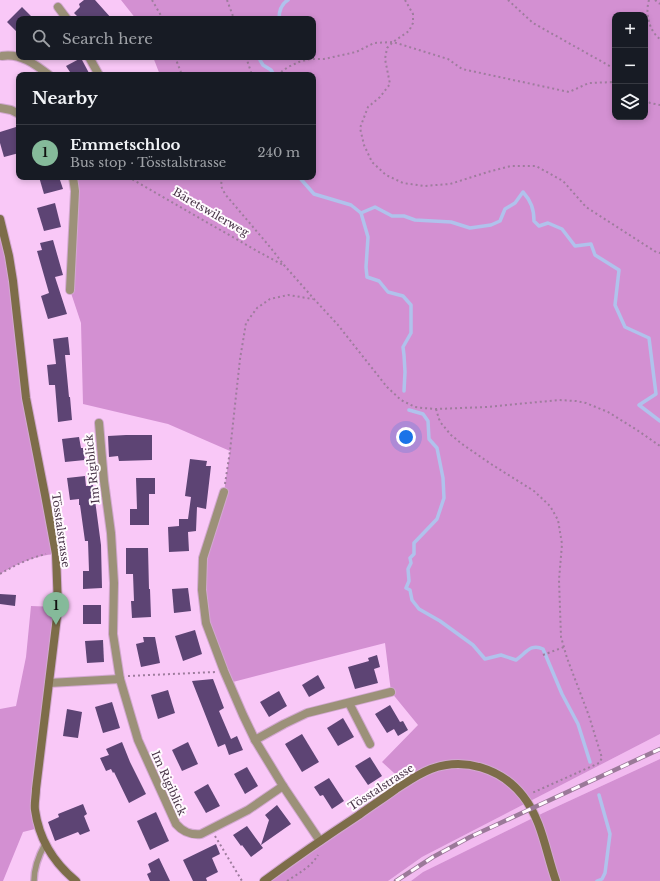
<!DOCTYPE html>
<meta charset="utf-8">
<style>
:root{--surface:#171b24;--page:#20242c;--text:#f1f3f6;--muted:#9ea1a6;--line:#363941;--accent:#85ba9a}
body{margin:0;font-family:"Libre Baskerville",serif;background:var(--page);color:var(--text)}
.controls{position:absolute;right:12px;top:12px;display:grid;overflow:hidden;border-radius:8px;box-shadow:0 2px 6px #0003}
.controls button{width:36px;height:36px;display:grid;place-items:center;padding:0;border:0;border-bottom:1px solid var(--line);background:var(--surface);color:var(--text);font:20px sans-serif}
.you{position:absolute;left:406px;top:437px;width:14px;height:14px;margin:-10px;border:3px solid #fff;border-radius:50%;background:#1a73e8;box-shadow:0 0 0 6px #1a73e833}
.badge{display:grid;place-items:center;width:26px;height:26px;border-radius:50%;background:var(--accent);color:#111;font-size:13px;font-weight:700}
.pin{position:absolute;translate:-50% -33px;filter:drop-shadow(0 1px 2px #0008)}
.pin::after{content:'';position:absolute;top:21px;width:14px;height:12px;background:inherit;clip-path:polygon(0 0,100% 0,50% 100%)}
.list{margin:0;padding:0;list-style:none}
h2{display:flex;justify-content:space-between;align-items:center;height:52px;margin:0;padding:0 16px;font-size:17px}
h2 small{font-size:13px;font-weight:400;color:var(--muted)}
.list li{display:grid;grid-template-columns:26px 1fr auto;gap:12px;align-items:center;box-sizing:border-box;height:56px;padding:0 16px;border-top:1px solid var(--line)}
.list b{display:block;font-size:15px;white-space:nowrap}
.list p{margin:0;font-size:13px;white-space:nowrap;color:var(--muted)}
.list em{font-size:13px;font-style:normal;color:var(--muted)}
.icon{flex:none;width:22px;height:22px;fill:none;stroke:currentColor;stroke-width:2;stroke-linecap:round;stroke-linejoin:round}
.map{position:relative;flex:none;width:660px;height:881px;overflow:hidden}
.search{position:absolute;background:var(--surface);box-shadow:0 2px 6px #0003;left:16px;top:16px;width:300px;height:44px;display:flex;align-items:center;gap:10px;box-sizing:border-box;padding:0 14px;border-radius:8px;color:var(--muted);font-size:15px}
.panel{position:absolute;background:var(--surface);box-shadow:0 2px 6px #0003;left:16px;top:72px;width:300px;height:108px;border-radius:8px}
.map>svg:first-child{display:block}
</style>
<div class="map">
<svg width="660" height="881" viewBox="0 0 660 881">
<rect width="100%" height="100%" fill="#f9c8f7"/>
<!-- built -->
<polygon fill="#f2bbf0" points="660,734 660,759 543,813 423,872 411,881 388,881 422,857"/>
<!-- green -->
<g fill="#d390d2" fill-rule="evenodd">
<path d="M121,0H660V734L422,857L388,881H264L405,783L382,762L418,725L391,692L385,643L229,683L206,623L203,558L224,492L230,451L168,424L83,404L81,323L70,290L73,177H313V75H160L153,57H313V19H136ZM615,15H645V117H615Z"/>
<path d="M0,225L9,256L26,398L56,554C35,555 17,564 0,574Z"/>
<polygon points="31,606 58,607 36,789 39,828 23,832 3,881 0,881 0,709 16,706 26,657"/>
<polygon points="660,759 660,881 411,881 423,872 543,813"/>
</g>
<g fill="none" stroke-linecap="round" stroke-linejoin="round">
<!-- stream -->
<g stroke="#b0c2ec" stroke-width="3.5">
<path d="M279,19C279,12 281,4 288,0"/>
<polyline points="262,57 260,60 263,65 271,70 274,75"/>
<polyline points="299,177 314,194 351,205 361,213 368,237 366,267 367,277 379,281 388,292 403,296 411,305 411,333 403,347 404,355 405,372 404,391"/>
<path d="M361,213L375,207L392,216H404L415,220L451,222L470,228L491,225L500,221L505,209L515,203L523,192C531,201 534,209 534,221L539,226L548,223L562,229L575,246L591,244L595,255L619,270L615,305L625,327L649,338L656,394L639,405L660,421"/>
<path d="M409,410L423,414L428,421L429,439L437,448L443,478L444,498L437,519L414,543V554L410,558L411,563L408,569L409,581L406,588L410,590L412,600L419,609L440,621L473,645L485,659L501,655L516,660C526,653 531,643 543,649L562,694L578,724L590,762"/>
<polyline points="597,881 602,879 605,873 610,834 599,795"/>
</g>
</g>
<!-- building -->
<g fill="#5d4474">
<polygon points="84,0 95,0 112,19 80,19 74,13 80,7 79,4"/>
<polygon points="22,7 34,19 19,19 19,34 7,22"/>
<polygon points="81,58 90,75 72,75 66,66"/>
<polygon points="16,127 19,134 19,153 4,157 0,143 0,132"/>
<polygon points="39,177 59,177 63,189 44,194"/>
<polygon points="55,203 61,227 44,231 37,208"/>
<polygon points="53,240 63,275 55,277 67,314 48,319 41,296 49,293 37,251 42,250 40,243"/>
<polygon points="68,337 70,355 65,355 69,397 70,397 72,420 58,422 55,385 49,385 47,365 56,364 53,339"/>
<polygon points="126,435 152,435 152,460 119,461 118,456 109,457 108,436"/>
<polygon points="79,437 81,448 83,448 85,460 65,462 62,439"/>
<polygon points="190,459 207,461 206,466 211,466 206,509 197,507 196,531 188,532 189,551 169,552 168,527 179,526 179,519 188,519 191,497 185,496"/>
<polygon points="85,476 86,486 93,485 101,545 102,588 83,589 83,571 89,571 88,541 85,541 80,505 79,505 79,499 70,500 67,478"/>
<polygon points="136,478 155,478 155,494 149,494 149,525 130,525 130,509 137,509"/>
<polygon points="126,548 148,548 149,589 150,589 151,617 132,618 131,601 134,601 133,574 126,574"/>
<polygon points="188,588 191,611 174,613 172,589"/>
<polygon points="0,594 16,595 15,606 0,604"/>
<rect x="83" y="605" width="18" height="19"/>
<polygon points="195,630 202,654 183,661 175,636"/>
<polygon points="143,637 155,637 160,663 141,667 136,644 144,642"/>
<polygon points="103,640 104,662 87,663 85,641"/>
<polygon points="377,655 380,667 374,669 378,683 355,689 348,667 369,661 368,658"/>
<polygon points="318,675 325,688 309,697 302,685"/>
<polygon points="213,679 224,708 219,711 231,739 237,736 243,750 229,755 225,744 218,747 192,681"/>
<polygon points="168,690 175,713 158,719 151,695"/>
<polygon points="279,691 287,706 269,717 260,702"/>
<polygon points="112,702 120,728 103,733 95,707"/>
<polygon points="390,705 400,722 403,721 408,730 398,736 394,729 387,733 375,714"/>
<polygon points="67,709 82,712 78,738 63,736"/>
<polygon points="343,718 354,737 338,746 327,728"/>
<polygon points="302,734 319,762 302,772 285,744"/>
<polygon points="122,742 130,762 146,794 129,803 114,772 113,773 111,769 106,771 100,758 109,755 106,749"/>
<polygon points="188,742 198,764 182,771 172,750"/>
<polygon points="370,757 382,776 368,785 355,766"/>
<polygon points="247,767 258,786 245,794 234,774"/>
<polygon points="329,778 344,801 332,809 323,795 320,796 314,787"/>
<polygon points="208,784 220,806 206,813 194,792"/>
<polygon points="83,804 87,814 84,816 90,831 80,835 78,832 55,841 48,822 59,817 58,814"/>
<polygon points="277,805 291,824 261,845 269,820 265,815"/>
<polygon points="156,812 169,841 150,850 137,821"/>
<polygon points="247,826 263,848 251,857 242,845 241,846 233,835"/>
<polygon points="216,844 220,854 212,858 218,872 206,878 207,881 193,881 183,860"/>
<polygon points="159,858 170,881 150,881 147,874 151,872 148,864"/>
</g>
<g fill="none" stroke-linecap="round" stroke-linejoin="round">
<defs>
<path id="service" d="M34,881C34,868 39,855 45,844"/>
<g id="minor">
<polyline points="58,7 67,19"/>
<path d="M2,56C20,53 35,64 49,75"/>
<polyline points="89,57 99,75"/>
<polyline points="0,108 11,110 19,114"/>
<polyline points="70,290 75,191 73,177"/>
<path d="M99,423L104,481L111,533L114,583L113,634L120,679L138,740L176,824C183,832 190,835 201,834L248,810L283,786"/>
<polyline points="224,492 203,558 202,590 206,623 224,671 243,715 255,740 283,786 320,841"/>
<polyline points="49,683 120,679"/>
<polyline points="349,703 370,744"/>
<polyline points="255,740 284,724 307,713 391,692"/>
</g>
<g id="secondary">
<path d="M0,219L9,256L13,281L26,398L45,495L56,554L58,607L56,625L36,789C36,796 34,803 35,810C39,839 54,863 76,881"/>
<path d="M264,881C295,858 327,836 359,815C371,806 384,798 396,789C407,782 418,774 431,769C464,757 501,768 523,796C542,820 546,853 556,881"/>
</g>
</defs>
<!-- service casing -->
<use href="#service" stroke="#d2a8d0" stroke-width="8"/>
<!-- minor casing -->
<use href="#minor" stroke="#d2a8d0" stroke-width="10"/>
<!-- secondary casing -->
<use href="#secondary" stroke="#d2a8d0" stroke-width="10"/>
<!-- path -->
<g stroke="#9e7c9d" stroke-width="2" stroke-dasharray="2 3" stroke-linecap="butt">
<polyline points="152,0 163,19"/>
<polyline points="227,0 234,19"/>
<polyline points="405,0 413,14 413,23 409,31 393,42 387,48 385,59 390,84 380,97 368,107 360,128 364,145 372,162 386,175 403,183 424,186 450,184 491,171 511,166 536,166 563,181 586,207 656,252 660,253"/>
<polyline points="508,0 533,23 615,69"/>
<path d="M649,0C645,13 649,31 660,39"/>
<polyline points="655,0 660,4"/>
<polyline points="175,57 182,75"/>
<polyline points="246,57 252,75"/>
<polyline points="277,75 288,67 299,62 310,59 324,59 356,52 374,43 393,42 448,59 462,69 569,92 589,83 615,82"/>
<polyline points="645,99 650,103 660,105"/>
<polyline points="128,177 257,251 283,265"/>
<polyline points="222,177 221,186 225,194 270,247 284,265 314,299 338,325 387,387 401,400 415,407 423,408 436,409 487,407 559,400 576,401 586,403 608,412 637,430 660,446"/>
<polyline points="436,409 439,419 441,423 451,435 462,444 491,464 534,491 550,506 558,520 562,544 559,580 561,637 567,658 589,716 602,758 599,763 532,793"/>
<polyline points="225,484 230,451 240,359 246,323 257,308 270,299 288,295 313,299"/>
<path d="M0,574C15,565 30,558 46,554"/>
<polyline points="543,655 564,647"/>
<polyline points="128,676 216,672"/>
<polyline points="215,836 242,881"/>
<path d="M287,881C299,873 311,867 318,855"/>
</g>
<!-- service -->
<use href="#service" stroke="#9c9179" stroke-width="5.5"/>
<!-- minor -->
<use href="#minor" stroke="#9c9179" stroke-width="8"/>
<!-- secondary -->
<use href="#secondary" stroke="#7d6d49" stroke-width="8"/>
<defs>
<polyline id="rail" points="396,881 433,857 470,837 660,749"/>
</defs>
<!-- rail casing -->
<use href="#rail" stroke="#9b7999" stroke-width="4.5"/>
<!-- rail -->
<use href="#rail" stroke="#fffafe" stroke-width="3" stroke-dasharray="9" stroke-linecap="butt"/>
</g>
<g text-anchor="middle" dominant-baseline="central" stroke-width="4" stroke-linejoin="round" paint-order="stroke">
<!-- street labels -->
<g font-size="11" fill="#493548" stroke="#fffafe">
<text transform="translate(211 212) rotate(30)">Bäretswilerweg</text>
<text transform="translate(92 469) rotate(-96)">Im Rigiblick</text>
<text transform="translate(61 530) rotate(82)">Tösstalstrasse</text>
<text transform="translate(169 783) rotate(66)">Im Rigiblick</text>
<text transform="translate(381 787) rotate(-33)">Tösstalstrasse</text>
</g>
</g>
</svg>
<div class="controls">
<button>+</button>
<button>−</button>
<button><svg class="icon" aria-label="layers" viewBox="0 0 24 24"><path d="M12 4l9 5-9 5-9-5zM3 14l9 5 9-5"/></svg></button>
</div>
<div class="you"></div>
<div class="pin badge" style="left:56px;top:625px">1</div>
<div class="search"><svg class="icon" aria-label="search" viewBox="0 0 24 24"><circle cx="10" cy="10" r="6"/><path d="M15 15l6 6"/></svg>Search here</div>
<section class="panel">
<h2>Nearby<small></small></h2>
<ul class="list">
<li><span class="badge">1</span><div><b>Emmetschloo</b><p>Bus stop · Tösstalstrasse</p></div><em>240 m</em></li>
</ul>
</section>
</div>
